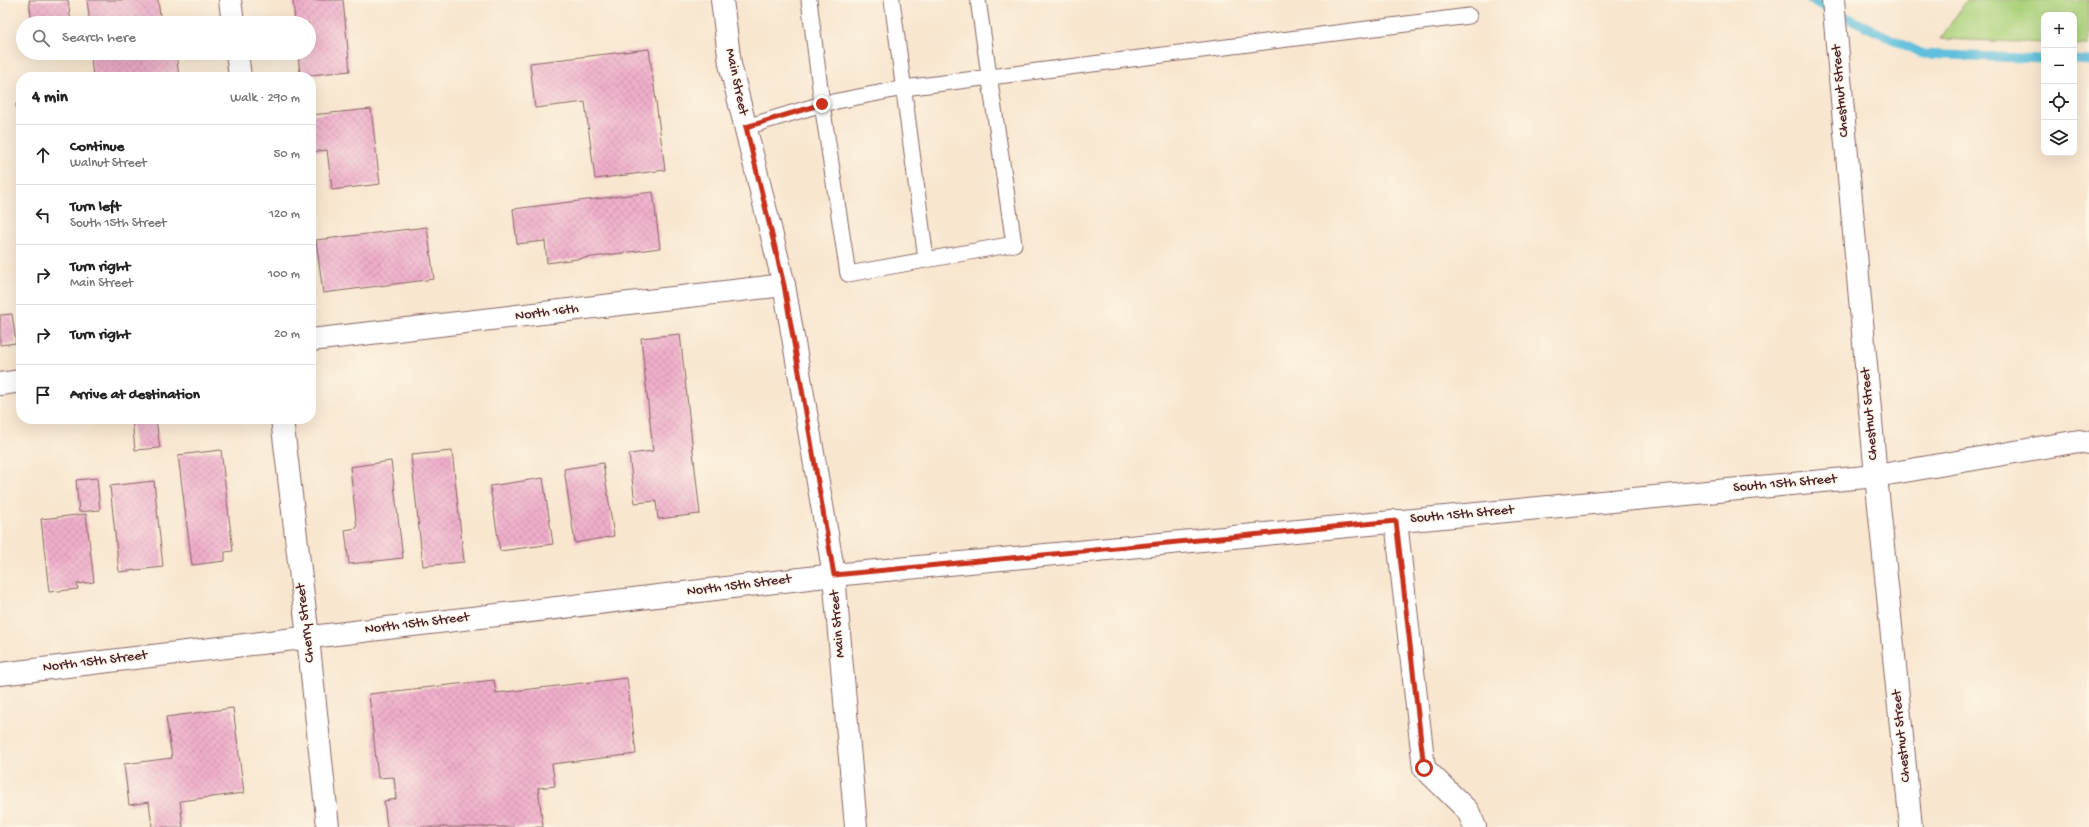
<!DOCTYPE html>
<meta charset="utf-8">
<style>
:root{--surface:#fff;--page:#f2f2f2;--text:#222;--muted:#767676;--line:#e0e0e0}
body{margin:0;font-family:"Gochi Hand",sans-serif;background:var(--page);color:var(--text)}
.controls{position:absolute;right:12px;top:12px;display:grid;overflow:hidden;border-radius:8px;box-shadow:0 4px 16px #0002}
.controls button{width:36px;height:36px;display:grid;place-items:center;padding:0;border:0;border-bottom:1px solid var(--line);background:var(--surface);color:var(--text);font:20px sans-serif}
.stop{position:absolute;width:12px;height:12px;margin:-9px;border:3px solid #c8321e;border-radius:50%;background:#fff}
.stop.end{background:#c8321e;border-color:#fff;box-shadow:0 1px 4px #0008}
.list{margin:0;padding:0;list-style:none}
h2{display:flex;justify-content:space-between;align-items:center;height:52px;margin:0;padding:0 16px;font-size:17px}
h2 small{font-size:13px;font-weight:400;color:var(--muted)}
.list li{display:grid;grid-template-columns:26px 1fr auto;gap:12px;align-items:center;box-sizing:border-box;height:60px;padding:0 16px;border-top:1px solid var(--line)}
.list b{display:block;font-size:15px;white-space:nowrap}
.list p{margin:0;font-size:13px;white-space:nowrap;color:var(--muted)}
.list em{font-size:13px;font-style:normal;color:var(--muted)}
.icon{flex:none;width:22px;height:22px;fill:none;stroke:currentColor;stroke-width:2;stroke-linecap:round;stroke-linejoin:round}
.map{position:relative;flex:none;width:2089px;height:827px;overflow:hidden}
.search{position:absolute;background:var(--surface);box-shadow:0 4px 16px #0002;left:16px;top:16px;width:300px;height:44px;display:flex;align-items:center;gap:10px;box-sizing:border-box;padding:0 14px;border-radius:22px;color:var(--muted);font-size:15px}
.panel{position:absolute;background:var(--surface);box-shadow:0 4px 16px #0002;left:16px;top:72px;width:300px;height:352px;border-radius:16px}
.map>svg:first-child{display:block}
</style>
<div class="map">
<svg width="2089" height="827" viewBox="0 0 2089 827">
<defs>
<pattern id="building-cross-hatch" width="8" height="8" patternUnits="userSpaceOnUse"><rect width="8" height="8" fill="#efaecb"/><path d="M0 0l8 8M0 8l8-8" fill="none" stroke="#ce95ae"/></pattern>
</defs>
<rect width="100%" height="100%" fill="#fcf5e5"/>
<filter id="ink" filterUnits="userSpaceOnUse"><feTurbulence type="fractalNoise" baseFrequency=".025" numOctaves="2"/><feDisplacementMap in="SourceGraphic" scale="8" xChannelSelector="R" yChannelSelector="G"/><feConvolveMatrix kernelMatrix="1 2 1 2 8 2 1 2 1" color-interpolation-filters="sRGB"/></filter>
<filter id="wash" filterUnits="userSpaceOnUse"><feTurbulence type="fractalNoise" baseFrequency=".012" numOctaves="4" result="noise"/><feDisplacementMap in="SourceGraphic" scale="16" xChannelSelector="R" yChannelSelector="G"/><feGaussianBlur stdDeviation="0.9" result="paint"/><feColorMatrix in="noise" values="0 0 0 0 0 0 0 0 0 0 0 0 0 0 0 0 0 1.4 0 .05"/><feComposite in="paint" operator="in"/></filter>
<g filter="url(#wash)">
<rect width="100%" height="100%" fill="#f8e6cf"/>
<!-- green -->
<polygon fill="#acd27c" stroke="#7b7854" points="1967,0 2089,0 2089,45 2074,45 2074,15 2044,15 2044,43 1940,39"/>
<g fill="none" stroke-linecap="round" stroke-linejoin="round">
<!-- stream -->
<g stroke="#5ebfdc" stroke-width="9">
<polyline points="1811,0 1923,54 2044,59"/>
<polyline points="2074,60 2089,61"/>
</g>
</g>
<g id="blocks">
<!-- building -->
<g fill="url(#building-cross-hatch)">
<polygon points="29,0 68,0 71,23 32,23"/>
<polygon points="87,0 158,0 161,23 90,23"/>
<polygon points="293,0 343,0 350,71 300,76 298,53 309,53 309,23 295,23"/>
<polygon points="649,49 665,170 595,179 585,102 535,108 530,63"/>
<polygon points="126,53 176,53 179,77 93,77 91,57"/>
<polygon points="21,103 21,128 19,128 16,104"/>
<polygon points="371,109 380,184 332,190 327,150 311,152 311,115"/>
<polygon points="653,192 660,248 547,263 545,241 517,244 513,209"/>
<polygon points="427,227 434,279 323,293 316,240"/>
<polygon points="12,314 16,343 0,345 0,315"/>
<polygon points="680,334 700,514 658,519 656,501 635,503 629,454 653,451 641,338"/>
<polygon points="132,419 156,419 160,448 135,450"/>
<polygon points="221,450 233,551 225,552 225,561 192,565 178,455"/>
<polygon points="452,451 464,562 423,566 411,455"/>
<polygon points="391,461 403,558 349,564 345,530 357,528 350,467"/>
<polygon points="603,463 614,536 575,543 564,469"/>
<polygon points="97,478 100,510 79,512 76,480"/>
<polygon points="543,478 553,544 500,551 490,486"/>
<polygon points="154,481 163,567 119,572 110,486"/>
<polygon points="86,514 94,582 77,584 78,589 49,592 41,519"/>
<polygon points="627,678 636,754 552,764 555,786 538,788 543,827 387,827 384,801 396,799 394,777 378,778 369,694 494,680 496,693"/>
<polygon points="233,708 244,793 180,801 183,827 152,827 149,802 129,805 124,764 172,758 166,717"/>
</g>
</g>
</g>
<g filter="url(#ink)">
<use href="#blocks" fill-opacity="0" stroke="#876564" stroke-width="1"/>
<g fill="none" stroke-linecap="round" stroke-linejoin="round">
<defs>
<g id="lane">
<polyline points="892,0 926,259"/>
<polyline points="978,0 1014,244 848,274 822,104 904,88 1469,16"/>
<polyline points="746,127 822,104 809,0"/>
</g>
<g id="street">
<polyline points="230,0 233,23"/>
<polyline points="1833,0 1876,476 1911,827"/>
<polyline points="237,53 240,77"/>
<polyline points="311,340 784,285"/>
<polyline points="0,384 21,381"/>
<polyline points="282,419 308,637 328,827"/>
<polyline points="1396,521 1424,768 1468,811 1475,827"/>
<polyline points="834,575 1876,476 2079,441 2089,443"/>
</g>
<polyline id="secondary" points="0,674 834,575"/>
<polyline id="primary" points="722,0 730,64 784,285 834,575 856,827"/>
</defs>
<!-- lane casing -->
<use href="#lane" stroke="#876564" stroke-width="17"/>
<!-- street casing -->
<use href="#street" stroke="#876564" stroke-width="24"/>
<!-- secondary casing -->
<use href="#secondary" stroke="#876564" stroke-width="24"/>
<!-- primary casing -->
<use href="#primary" stroke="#876564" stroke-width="24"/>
<!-- lane -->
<use href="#lane" stroke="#fff" stroke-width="15"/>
<!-- street -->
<use href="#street" stroke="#fff" stroke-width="22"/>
<!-- secondary -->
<use href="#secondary" stroke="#fff" stroke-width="22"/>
<!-- primary -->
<use href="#primary" stroke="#fff" stroke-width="22"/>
</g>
</g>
<g fill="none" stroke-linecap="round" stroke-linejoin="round" filter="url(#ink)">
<!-- route -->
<polyline stroke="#c8321e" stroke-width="5" points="822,104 746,127 784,285 834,575 1396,521 1424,768"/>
</g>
<g text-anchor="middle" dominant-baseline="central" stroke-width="3" stroke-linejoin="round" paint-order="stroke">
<!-- street labels -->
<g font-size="14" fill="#4a1f2b" stroke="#fcf5e5">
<text transform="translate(736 82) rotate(78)">Main Street</text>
<text transform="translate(1841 91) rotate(-95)">Chestnut Street</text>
<text transform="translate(547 313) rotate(-7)">North 16th</text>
<text transform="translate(1870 414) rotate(-95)">Chestnut Street</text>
<text transform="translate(1785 484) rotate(-5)">South 15th Street</text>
<text transform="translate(1462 515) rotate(-5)">South 15th Street</text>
<text transform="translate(739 586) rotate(-7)">North 15th Street</text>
<text transform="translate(306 623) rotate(-97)">Cherry Street</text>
<text transform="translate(417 624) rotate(-7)">North 15th Street</text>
<text transform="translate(838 624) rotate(-95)">Main Street</text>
<text transform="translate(95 662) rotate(-7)">North 15th Street</text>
<text transform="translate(1902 736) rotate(-96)">Chestnut Street</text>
</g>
</g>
</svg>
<div class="controls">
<button>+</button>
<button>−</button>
<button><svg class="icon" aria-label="locate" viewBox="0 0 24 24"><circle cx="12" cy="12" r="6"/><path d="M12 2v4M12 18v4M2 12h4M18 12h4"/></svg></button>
<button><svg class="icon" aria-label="layers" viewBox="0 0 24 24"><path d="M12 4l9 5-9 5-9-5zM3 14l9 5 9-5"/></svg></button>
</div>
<div class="stop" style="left:1424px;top:768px"></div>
<div class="stop end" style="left:822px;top:104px"></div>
<div class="search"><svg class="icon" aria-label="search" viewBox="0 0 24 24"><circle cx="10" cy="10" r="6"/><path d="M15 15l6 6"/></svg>Search here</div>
<section class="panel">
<h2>4 min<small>Walk · 290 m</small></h2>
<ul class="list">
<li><svg class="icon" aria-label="ahead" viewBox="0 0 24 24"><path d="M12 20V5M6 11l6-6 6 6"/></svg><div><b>Continue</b><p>Walnut Street</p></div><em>50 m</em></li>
<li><svg class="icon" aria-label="left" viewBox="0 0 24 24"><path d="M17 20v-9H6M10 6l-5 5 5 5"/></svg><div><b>Turn left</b><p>South 15th Street</p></div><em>120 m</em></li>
<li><svg class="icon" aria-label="right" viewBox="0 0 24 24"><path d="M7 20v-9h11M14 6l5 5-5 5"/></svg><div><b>Turn right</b><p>Main Street</p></div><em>100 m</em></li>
<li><svg class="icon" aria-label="right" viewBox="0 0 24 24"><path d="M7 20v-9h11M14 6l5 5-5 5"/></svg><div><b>Turn right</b></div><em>20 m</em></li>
<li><svg class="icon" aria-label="arrive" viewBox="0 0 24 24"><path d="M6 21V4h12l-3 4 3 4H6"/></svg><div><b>Arrive at destination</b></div></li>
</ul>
</section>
</div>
